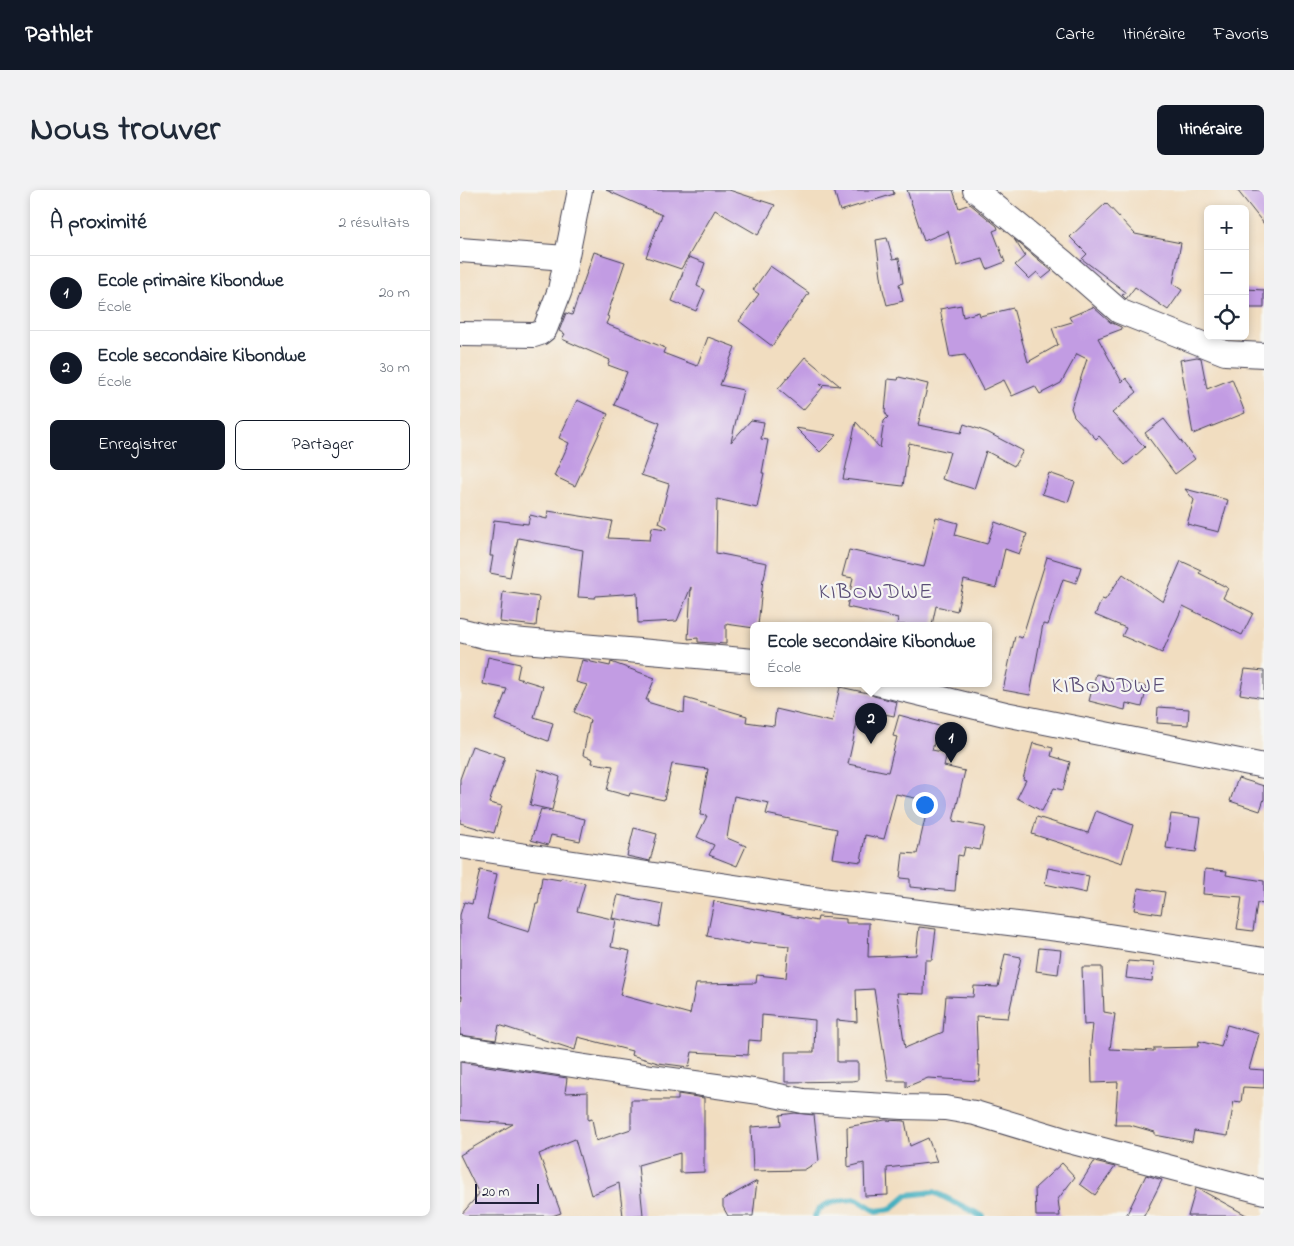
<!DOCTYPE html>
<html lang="fr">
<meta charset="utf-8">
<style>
:root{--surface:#fff;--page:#f2f2f3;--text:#1f2937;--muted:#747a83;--line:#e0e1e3;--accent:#111827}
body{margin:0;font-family:"Indie Flower",sans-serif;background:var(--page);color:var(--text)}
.controls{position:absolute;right:15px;top:15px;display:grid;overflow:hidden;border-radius:8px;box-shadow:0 2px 8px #0003}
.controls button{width:45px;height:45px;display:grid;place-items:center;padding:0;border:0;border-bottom:1px solid var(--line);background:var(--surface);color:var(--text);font:25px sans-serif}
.scale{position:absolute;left:15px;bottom:12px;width:64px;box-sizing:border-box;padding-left:5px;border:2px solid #22223b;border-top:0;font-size:14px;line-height:18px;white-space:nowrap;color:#22223b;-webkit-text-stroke:4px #f6f6f2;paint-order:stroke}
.you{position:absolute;left:464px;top:614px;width:18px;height:18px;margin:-12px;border:4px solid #fff;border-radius:50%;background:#1a73e8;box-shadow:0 0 0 8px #1a73e833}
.badge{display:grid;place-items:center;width:32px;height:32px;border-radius:50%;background:var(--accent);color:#fff;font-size:16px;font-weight:700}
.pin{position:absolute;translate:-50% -41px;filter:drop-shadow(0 1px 2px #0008)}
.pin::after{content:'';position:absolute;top:26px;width:18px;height:15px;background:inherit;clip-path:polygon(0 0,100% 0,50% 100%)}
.popup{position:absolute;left:290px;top:432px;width:242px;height:65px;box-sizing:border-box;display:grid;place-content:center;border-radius:8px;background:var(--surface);filter:drop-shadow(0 1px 4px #0005);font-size:16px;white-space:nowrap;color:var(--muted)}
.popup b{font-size:19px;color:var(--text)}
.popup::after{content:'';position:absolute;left:50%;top:100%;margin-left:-10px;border:10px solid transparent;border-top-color:var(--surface)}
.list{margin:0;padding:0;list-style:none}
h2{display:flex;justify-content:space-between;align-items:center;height:65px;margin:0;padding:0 20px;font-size:21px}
h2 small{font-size:16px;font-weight:400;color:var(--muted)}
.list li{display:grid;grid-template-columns:32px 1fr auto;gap:15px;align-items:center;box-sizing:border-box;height:75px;padding:0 20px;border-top:1px solid var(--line)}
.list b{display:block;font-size:19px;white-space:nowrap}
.list p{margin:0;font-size:16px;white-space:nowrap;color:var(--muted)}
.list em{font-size:16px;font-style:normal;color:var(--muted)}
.actions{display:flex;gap:10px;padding:15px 20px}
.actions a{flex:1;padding:11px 0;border:1px solid var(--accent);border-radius:8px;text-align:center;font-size:18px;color:var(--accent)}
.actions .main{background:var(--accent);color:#fff}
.icon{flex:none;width:28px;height:28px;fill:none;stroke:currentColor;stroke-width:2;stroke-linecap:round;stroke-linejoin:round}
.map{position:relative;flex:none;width:804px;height:1026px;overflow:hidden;border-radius:8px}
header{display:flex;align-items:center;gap:30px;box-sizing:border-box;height:70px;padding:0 25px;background:var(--accent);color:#fff}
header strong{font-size:24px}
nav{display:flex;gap:28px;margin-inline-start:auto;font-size:18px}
.intro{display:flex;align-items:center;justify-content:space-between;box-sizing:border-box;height:120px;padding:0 30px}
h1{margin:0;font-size:35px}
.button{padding:12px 22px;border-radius:8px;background:var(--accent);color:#fff;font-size:18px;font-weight:700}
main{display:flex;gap:30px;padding:0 30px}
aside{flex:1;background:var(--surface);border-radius:8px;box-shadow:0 2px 8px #0003}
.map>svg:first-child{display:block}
</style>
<header>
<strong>Pathlet</strong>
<nav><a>Carte</a><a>Itinéraire</a><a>Favoris</a></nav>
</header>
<div class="intro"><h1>Nous trouver</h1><a class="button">Itinéraire</a></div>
<main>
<aside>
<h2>À proximité<small>2 résultats</small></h2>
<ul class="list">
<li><span class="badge">1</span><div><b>Ecole primaire Kibondwe</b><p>École</p></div><em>20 m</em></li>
<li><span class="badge">2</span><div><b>Ecole secondaire Kibondwe</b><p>École</p></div><em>30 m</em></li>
</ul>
<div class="actions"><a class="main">Enregistrer</a><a>Partager</a></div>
</aside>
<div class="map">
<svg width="804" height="1026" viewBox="0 0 804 1026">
<rect width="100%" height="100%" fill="#f6f6f2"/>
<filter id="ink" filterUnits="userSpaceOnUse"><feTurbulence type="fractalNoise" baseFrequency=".02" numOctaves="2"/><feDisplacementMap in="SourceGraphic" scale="10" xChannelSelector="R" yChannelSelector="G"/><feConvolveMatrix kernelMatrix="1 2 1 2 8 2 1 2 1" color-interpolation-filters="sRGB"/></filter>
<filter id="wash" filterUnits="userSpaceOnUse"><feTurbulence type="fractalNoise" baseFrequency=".0096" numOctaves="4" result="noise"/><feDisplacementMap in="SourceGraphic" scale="20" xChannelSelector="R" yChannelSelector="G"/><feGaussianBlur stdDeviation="1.12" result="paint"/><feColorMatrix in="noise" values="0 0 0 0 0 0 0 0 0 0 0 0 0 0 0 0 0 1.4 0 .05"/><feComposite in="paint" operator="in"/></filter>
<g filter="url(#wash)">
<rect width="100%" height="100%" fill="#f1ddc0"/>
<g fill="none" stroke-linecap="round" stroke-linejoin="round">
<!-- stream -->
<path stroke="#40adbe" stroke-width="6" d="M355,1026C361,1011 383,1010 397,1009L416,1021L431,1019L447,1005L474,1002L522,1026"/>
</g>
<g id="blocks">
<!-- building -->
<g fill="#c29ce3">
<polygon points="146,0 269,0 315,15 298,45 255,20 221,79 186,67 202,25"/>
<polygon points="374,0 433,0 434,4 380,21"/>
<polygon points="447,0 493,0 499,18 510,14 537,36 538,39 533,41 545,72 527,79 523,69 497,76 488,41 464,51"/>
<polygon points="777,0 804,0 804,34"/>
<polygon points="646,13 675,44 721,53 713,94 722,100 708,120 675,97 666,109 662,105 667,103 622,69 627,64 610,47"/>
<polygon points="427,48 433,69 439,68 443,93 439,94 443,111 427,115 423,100 416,50"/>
<polygon points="554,49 592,81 582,89 577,82 569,89 555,75 565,66"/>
<polygon points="134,62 165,72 147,126 149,127 146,134 205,158 203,163 237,176 248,147 275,157 260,195 283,200 271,252 291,230 304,232 301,249 308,250 302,283 304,283 297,318 257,309 256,363 307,373 304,389 303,389 298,435 294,435 294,438 266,434 266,454 238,452 238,448 228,449 231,397 217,431 178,433 177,403 136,406 135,408 118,407 123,360 58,348 50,387 30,383 33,366 30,366 34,330 68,334 70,325 87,329 88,321 152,331 148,348 190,350 192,337 207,339 207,337 199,333 209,294 181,285 200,233 154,215 167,182 148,175 150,170 102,149 105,144 99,141 106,123 112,125"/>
<polygon points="229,67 245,73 237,96 245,100 236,121 212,111"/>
<polygon points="310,76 349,103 312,156 279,131 299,104 293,100"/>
<polygon points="785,99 804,100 804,118 785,118"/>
<polygon points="501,115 503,127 519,122 520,126 553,118 568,172 598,155 592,138 612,132 609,127 633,117 650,132 661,137 662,139 638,148 662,192 666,188 677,202 652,223 685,257 665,275 639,246 636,249 614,226 611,218 627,169 617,164 601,193 580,204 575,196 552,206 544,190 523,200 505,165 490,167 480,119"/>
<polygon points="345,167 380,196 360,194 363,197 343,220 318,199"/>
<polygon points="737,167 741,168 747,199 772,189 785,223 733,244 720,170"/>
<polygon points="439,187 468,194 458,235 501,243 504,234 527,242 563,261 554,276 526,261 514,299 482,289 490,262 449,253 443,296 383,289 396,232 420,258 424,231 428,227 425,222 428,189 438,190"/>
<polygon points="117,210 148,224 115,296 94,286 109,253 99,248"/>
<polygon points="704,229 735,269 715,284 685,243"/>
<polygon points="336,238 377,245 360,262"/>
<polygon points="589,283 615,292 608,312 582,304"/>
<polygon points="725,299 768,310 759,342 727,334 734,310"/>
<polygon points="476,327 498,333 495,345 527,354 535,332 567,344 559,364 545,359 536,398 504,390 497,421 476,416 472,435 437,435 438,428 387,417 393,388 382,386 389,360 464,377"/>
<polygon points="587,367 621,377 616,393 603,389 588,435 583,434 570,505 543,500 555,446 562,448"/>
<polygon points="721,371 741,380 739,383 768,398 763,408 793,423 782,445 723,416 702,463 662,446 666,438 635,425 642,409 645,410 663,384 703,412"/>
<polygon points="43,402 79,407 76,436 40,432"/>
<polygon points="28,467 60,474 57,488 83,496 74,527 93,533 88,551 35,530 47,499 23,494"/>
<polygon points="122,470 150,476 151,472 195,488 186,510 188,510 187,512 224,523 225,508 287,526 286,532 314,536 316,519 372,532 380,497 408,503 414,506 437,512 434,526 400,519 388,574 428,582 437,547 433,546 439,525 479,536 472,560 487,563 484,576 505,581 493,631 525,637 520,660 505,657 503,666 498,665 495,701 450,697 450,689 440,688 443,663 457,664 469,611 436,604 424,649 405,645 401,672 372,668 377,639 306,624 309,613 274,606 267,648 286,656 277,676 249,665 254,655 237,647 247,626 240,625 248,579 212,574 204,610 170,603 169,606 147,600 153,576 132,573 133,569 123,565 130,530 114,522 127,495 116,492"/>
<polygon points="785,479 804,481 804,508 780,504"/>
<polygon points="636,484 687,497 682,517 666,513 665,520 629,511"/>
<polygon points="698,517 729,519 728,535 697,533"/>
<polygon points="573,553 593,558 591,566 610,572 603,600 594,598 582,621 557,608 566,590 563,589"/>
<polygon points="12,556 45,567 29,613 42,616 34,643 0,633 0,589"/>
<polygon points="78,579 100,587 92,620 70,615"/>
<polygon points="778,588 804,596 804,609 800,621 770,611"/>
<polygon points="81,619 125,629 120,651 91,645 88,655 71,650"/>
<polygon points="636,621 673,635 662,673 572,644 577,627 628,643"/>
<polygon points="711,624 741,628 736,662 706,658"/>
<polygon points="174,638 197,644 190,671 167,666"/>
<polygon points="588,678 629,686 626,703 585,694"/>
<polygon points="745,679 767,681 766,685 804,691 804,714 797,713 793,741 777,739 782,707 743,704"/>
<polygon points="20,680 37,684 27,729 69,742 76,714 78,714 82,687 100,690 101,688 125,693 117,721 156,730 151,757 170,761 160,805 230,824 236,794 296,793 297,785 326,788 329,756 290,752 289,754 247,746 254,711 357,731 358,727 386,729 386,733 409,733 408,767 456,765 459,737 476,739 472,770 465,770 464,804 437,803 445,858 483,842 486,806 513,807 514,796 538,797 545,764 561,767 548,828 516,826 518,875 520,875 519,891 468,888 446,897 446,891 428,891 414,799 396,800 397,832 377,830 377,872 398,872 398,890 392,891 325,892 325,862 354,862 355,830 302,825 301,851 289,850 288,865 232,862 229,877 198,873 171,865 172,861 118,847 115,860 39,835 36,850 0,845 0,821 2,806 0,806 0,725 4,712 12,714"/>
<polygon points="678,698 705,702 701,724 674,720"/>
<polygon points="158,705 203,714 199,737 152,728"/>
<polygon points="579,758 601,760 598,784 576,781"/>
<polygon points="668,771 694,773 692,791 666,788"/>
<polygon points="622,777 642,777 644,822 655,824 650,859 694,861 694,858 738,857 739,851 761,857 767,835 799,844 789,879 804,880 804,898 783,897 781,912 774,911 768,946 734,941 732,952 695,945 695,942 670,935 655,935 658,892 632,893 631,853 633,834 624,835"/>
<polygon points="0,872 107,888 105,903 128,902 128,930 132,929 136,951 171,939 171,910 218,910 218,904 244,908 244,982 220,983 220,963 178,975 183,1025 163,1026 159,993 131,1005 115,949 79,964 101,1023 92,1026 0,1026 19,1004 0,965 53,934 0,930"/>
<polygon points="335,923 354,925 359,971 344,980 293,981 291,937 321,935 320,925"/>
<polygon points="425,930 445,931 450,956 468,948 477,972 427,978 428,1005 405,1006 404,973 388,977 387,937"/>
<polygon points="634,972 655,977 635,1005 620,994"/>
<polygon points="602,973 615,987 598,1009 600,1026 576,1026 575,998"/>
<polygon points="686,985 702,990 684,1026 666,1026"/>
<polygon points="297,991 293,1026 268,1026 263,1017 263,1010"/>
<polygon points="736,998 739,999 788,1026 728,1026"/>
</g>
</g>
</g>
<g filter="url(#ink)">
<use href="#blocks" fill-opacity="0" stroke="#413e4f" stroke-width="1"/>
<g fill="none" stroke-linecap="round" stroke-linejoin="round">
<defs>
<g id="minor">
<polyline points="515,0 602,71 659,121 765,163 804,165"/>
<polyline points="0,60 106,68"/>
<polyline points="0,144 74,145 80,143 85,139 100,100 120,0"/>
<polyline points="0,440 27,447 64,451 294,471"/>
<polyline points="417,493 545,524 804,576"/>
<polyline points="0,656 361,710 623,742 804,770"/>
<polyline points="0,858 185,886 300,902 343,911 443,917 485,918 515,923 601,949 804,1002"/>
</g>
</defs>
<!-- minor casing -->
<use href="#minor" stroke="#413e4f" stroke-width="26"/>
<!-- minor -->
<use href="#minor" stroke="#fff" stroke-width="24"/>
</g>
</g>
<g text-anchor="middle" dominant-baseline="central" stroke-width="4.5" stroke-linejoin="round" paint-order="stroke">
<!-- quarter labels -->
<g font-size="22" letter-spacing="1" fill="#5a4d76" stroke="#f6f6f2">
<text x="416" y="403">KIBONDWE</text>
<text x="649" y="497">KIBONDWE</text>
</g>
</g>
</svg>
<div class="controls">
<button>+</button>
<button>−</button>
<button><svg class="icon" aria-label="locate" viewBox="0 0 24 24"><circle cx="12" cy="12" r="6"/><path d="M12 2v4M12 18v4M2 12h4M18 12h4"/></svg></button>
</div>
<div class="scale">20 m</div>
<div class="you"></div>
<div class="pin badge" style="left:491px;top:573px">1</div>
<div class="pin badge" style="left:411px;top:554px">2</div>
<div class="popup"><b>Ecole secondaire Kibondwe</b>École</div>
</div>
</main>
